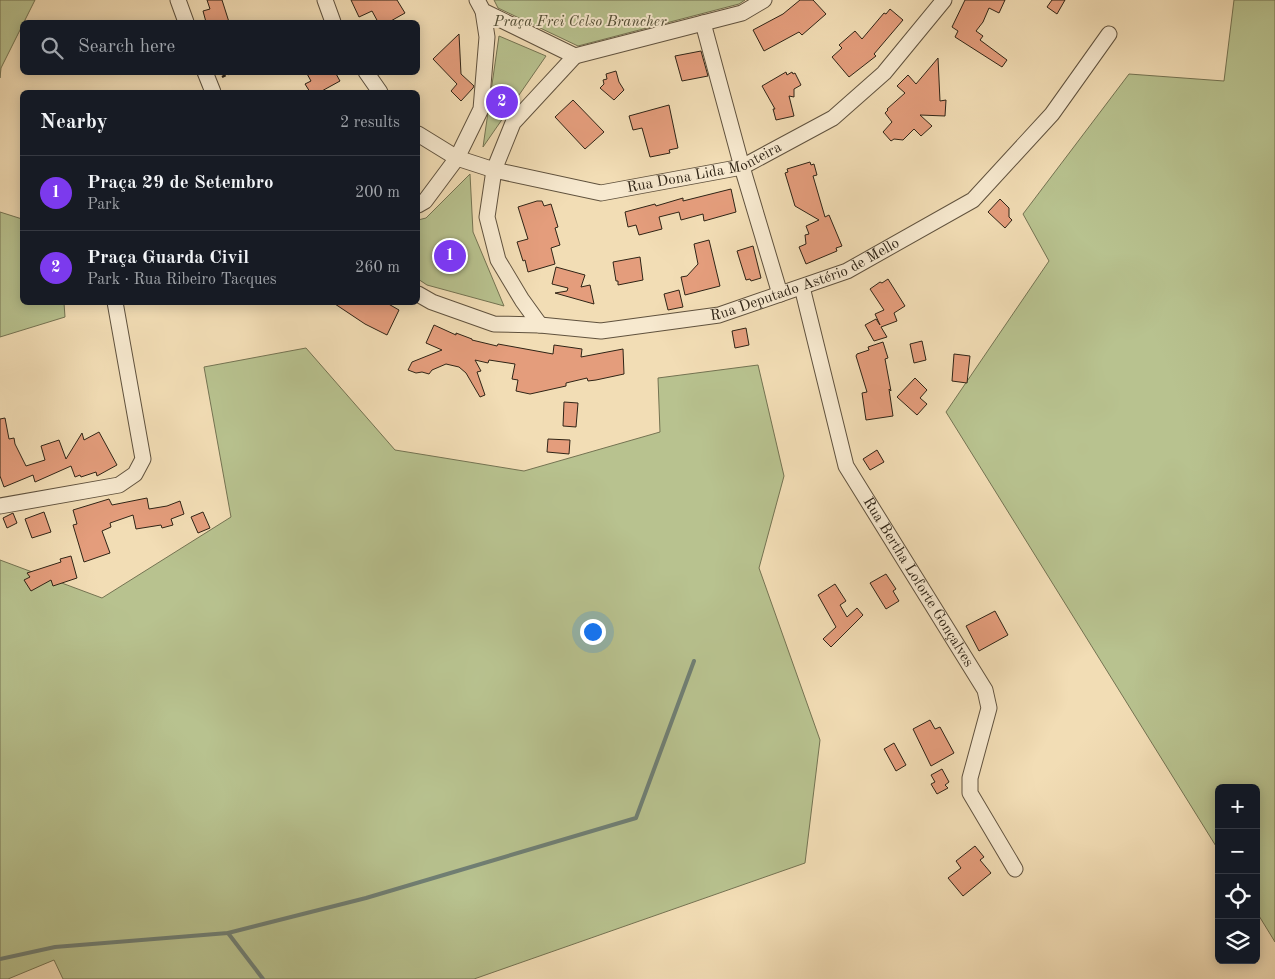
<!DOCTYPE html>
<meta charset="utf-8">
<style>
:root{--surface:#171b24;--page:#20242c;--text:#f1f3f6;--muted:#9ea1a6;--line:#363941;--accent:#7c3aed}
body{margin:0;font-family:"Old Standard TT",serif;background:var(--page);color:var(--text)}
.controls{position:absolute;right:15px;bottom:15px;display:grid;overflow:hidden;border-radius:8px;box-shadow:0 2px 12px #0003}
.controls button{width:45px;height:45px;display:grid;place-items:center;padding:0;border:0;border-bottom:1px solid var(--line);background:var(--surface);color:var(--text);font:25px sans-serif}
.you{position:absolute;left:592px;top:631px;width:18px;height:18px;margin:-12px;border:4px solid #fff;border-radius:50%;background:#1a73e8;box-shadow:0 0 0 8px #1a73e833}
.badge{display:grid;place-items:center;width:32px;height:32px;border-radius:50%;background:var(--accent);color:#fff;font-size:16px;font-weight:700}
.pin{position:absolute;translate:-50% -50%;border:2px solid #fff;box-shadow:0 1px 5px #0006}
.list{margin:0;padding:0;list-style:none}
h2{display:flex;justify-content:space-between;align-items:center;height:65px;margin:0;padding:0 20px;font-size:21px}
h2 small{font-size:16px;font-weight:400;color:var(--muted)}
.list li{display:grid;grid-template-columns:32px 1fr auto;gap:15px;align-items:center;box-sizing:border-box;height:75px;padding:0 20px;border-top:1px solid var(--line)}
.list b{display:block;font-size:19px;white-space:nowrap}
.list p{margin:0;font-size:16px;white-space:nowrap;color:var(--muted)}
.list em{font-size:16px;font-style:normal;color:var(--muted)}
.icon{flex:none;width:28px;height:28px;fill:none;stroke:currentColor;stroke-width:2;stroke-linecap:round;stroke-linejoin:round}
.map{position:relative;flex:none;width:1275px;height:979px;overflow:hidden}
.search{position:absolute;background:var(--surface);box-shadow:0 2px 12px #0003;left:20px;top:20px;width:400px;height:55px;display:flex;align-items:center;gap:12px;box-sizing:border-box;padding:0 18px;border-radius:8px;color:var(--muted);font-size:19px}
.panel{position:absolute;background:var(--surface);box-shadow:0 2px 12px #0003;left:20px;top:90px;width:400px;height:215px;border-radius:8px}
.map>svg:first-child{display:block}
</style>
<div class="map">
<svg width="1275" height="979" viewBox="0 0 1275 979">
<rect width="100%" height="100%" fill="#f2ddb5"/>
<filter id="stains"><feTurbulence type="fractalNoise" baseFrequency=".004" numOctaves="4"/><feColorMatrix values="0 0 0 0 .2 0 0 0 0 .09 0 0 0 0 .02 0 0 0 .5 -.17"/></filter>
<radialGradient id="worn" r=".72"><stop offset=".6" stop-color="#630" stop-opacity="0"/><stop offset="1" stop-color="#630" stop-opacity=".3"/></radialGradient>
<!-- green -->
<g fill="#b8c28f" stroke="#747352">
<polygon points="0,0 35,0 1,68 0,78"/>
<polygon points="494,0 745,0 739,4 578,46 498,8"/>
<polygon points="1234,0 1275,0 1275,942 1256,911 1256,788 1219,788 1219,851 946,412 1049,261 1023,214 1129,74 1224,81"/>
<polygon points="499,36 546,56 483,147"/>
<polygon points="470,174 473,232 504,306 427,285 418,279 418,220 426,218"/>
<polygon points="0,212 22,219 22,302 64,303 65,317 0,337"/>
<polygon points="306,348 395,450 524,471 660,432 658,378 758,365 784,476 759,568 820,740 805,863 474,979 63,979 54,960 8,979 0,979 0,560 102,598 231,517 204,367"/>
</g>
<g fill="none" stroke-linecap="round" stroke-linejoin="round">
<!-- stream -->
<g stroke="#707f74" stroke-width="4">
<polyline points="228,933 263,979"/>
<polyline points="0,959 55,947 228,933 366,898 636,818 694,661"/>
</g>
</g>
<!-- building -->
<g fill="#e49d7c" stroke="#2f2416">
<polygon points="207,0 222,0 229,22 206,22 203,11 210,9"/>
<polygon points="351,0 397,0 405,13 389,22 378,22 372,11 359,17"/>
<polygon points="800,0 813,0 826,14 802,35 799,32 764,51 753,30 783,14"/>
<polygon points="965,0 1005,0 999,13 989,8 983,22 976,31 983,36 980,40 1007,60 1002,67 955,37 958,31 952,27"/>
<polygon points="1052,0 1065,0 1057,14 1047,7"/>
<polygon points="890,9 903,20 874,54 876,56 849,77 832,57 842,48 839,45 855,31 862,39 884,13 886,14"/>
<polygon points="459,34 461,74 474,86 473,88 461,101 451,91 457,84 433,59"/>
<polygon points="701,51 708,76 682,81 675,56"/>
<polygon points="938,58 940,101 946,100 945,116 920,115 932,126 921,136 914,129 903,140 894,139 891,141 883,132 892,122 885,113 888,110 887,109 905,93 897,86 908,75 916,84"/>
<polygon points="616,71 619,82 624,90 614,100 600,88 604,84 603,80 607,79 606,74"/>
<polygon points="306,72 335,72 340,81 320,92 310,92 305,84 311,81"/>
<polygon points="786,72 787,75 792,72 793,74 795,73 801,85 794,89 794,97 789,96 794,116 776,120 773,109 775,109 762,86"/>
<polygon points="573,100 604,132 585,149 555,117"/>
<polygon points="669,105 678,148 669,150 670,153 650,157 642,128 633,130 629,116"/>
<polygon points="810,162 811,165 814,164 817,175 813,176 825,217 829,215 842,246 836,248 837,251 806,264 799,247 806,244 805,235 809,234 806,226 819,220 795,206 785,173 788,172 787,169"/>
<polygon points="731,189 736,212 704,221 703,214 681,220 679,212 659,217 662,229 639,235 636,225 628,227 625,212 655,204 656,206 683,198 683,201"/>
<polygon points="1000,199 1009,208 1009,217 1012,220 1005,228 988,212"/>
<polygon points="537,201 542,201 544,206 551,204 558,227 555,228 560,245 551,248 555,264 528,272 525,260 523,261 517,242 528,239 518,207"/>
<polygon points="709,240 720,286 685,295 681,277 687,276 698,264 694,244"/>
<polygon points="753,246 761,278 751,281 750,279 746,280 737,251"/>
<polygon points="640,257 643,280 618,285 618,281 616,281 613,262"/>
<polygon points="556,267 585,275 581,287 590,285 594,304 555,293 567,291 568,288 552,284"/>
<polygon points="888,279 905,306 894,313 897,321 881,327 887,337 874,341 865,325 876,319 880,325 875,314 884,310 870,289 880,282 882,283"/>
<polygon points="679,290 683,307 668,310 664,294"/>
<polygon points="332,302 385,302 399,310 387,335 365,324"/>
<polygon points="434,325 456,335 456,333 472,339 472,340 497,346 498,344 553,354 554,345 582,349 581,357 623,349 624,374 596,380 588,381 587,378 566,383 566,386 530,394 516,391 518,380 512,379 515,364 489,360 488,363 475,360 481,371 477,372 485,395 480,397 466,373 459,367 446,364 432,370 429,374 422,372 416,373 408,370 412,362 442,350 426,343"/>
<polygon points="746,328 749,345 735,348 732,331"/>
<polygon points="922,341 926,360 914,363 910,344"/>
<polygon points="883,342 888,358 885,359 891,391 889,389 893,416 866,420 862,393 867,392 856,356 857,354 869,350 868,347"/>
<polygon points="954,354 970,356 967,383 952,381"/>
<polygon points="915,378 927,390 920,398 927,404 917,415 897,397"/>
<polygon points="564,402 578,403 576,427 563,426"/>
<polygon points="5,418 9,439 14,438 15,444 26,466 45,460 41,446 59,440 66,459 82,433 84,440 99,432 117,465 97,476 96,472 81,477 80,475 75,477 71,466 35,482 33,475 4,487 0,476 0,419"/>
<polygon points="548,439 570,440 569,454 547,452"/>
<polygon points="877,450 884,462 870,470 863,459"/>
<polygon points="147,498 149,509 167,506 180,501 184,514 171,519 173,525 162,528 161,525 136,529 133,515 110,523 111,527 102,531 110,553 84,562 73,525 77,524 73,510 109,499 112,505"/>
<polygon points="44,512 51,532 32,538 25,519"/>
<polygon points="203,512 210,528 198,533 191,517"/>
<polygon points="13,513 17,523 7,528 3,518"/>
<polygon points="71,556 77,578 53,586 51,580 31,591 24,580 30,577 27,573 61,562 60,559"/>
<polygon points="886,574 896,589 893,591 899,601 886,609 870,583"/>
<polygon points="835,584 846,601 840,605 847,617 857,608 863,615 831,647 823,639 836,627 818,595"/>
<polygon points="995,611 1008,635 979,651 966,626"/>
<polygon points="930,720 935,729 940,727 954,753 931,766 913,729"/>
<polygon points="894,743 906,765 896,771 884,749"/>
<polygon points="942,769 949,782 945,785 948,788 937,794 931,784 935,782 931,775"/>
<polygon points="975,846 984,857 980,860 991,873 963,896 948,878 961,868 956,861"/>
</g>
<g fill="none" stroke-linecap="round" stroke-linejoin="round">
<defs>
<g id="minor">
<polyline points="178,0 186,22"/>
<polyline points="325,0 333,22"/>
<polyline points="477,0 483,11 575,56 742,13 764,0"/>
<polyline points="703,23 742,167 780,294"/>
<polyline points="205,72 213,92"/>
<polyline points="366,72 380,92"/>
<path id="s1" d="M418,134L457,158L494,170L601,193L742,167L833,118L884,73L944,0"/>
<polyline points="418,205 425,201 457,158 481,109 487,37 483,11"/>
<path id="s2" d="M802,287L846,466L985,690L989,708L970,778V793L1015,869"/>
<path id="s3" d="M418,294L432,302L494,324L540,325L601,331L719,315L847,271L973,200L1052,114L1109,34"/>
<polyline points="540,325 522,300 498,260 487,217 494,170 513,123 575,56"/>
<polyline points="0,506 119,485 135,474 143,459 115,302"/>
</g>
</defs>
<!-- minor casing -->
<use href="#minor" stroke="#60523e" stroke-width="17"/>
<!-- path -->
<polyline stroke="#2f2416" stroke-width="2.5" stroke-dasharray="4 2.5" stroke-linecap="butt" points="222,77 232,72"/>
<!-- minor -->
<use href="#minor" stroke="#f7e9cf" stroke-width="15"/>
</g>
<g text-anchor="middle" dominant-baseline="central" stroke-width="4" stroke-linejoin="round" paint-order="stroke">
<!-- park labels -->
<g font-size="15" font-style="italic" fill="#514c34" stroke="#f7e9cf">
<text x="580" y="22">Praça Frei Celso Brancher</text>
</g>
<!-- street labels -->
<g font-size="15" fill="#2f2416" stroke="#f7e9cf">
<text stroke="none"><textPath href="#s1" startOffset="301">Rua Dona Lida Monteira</textPath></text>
<text stroke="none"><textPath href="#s3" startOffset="401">Rua Deputado Astério de Mello</textPath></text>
<text stroke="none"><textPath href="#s2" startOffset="321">Rua Bertha Loforte Gonçalves</textPath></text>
</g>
</g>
<rect width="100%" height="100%" filter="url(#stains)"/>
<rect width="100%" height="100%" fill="url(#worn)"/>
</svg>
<div class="controls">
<button>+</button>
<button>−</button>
<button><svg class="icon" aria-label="locate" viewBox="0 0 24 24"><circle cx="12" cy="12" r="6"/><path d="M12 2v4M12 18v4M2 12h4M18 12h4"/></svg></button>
<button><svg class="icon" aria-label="layers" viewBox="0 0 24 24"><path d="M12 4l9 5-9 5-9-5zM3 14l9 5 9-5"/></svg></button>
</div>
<div class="you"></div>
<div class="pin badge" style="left:450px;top:256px">1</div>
<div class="pin badge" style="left:502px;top:102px">2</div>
<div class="search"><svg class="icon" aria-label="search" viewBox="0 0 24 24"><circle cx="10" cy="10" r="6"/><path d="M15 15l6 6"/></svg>Search here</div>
<section class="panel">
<h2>Nearby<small>2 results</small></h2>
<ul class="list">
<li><span class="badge">1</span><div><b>Praça 29 de Setembro</b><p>Park</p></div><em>200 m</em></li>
<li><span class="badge">2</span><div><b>Praça Guarda Civil</b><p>Park · Rua Ribeiro Tacques</p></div><em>260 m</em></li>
</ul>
</section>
</div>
